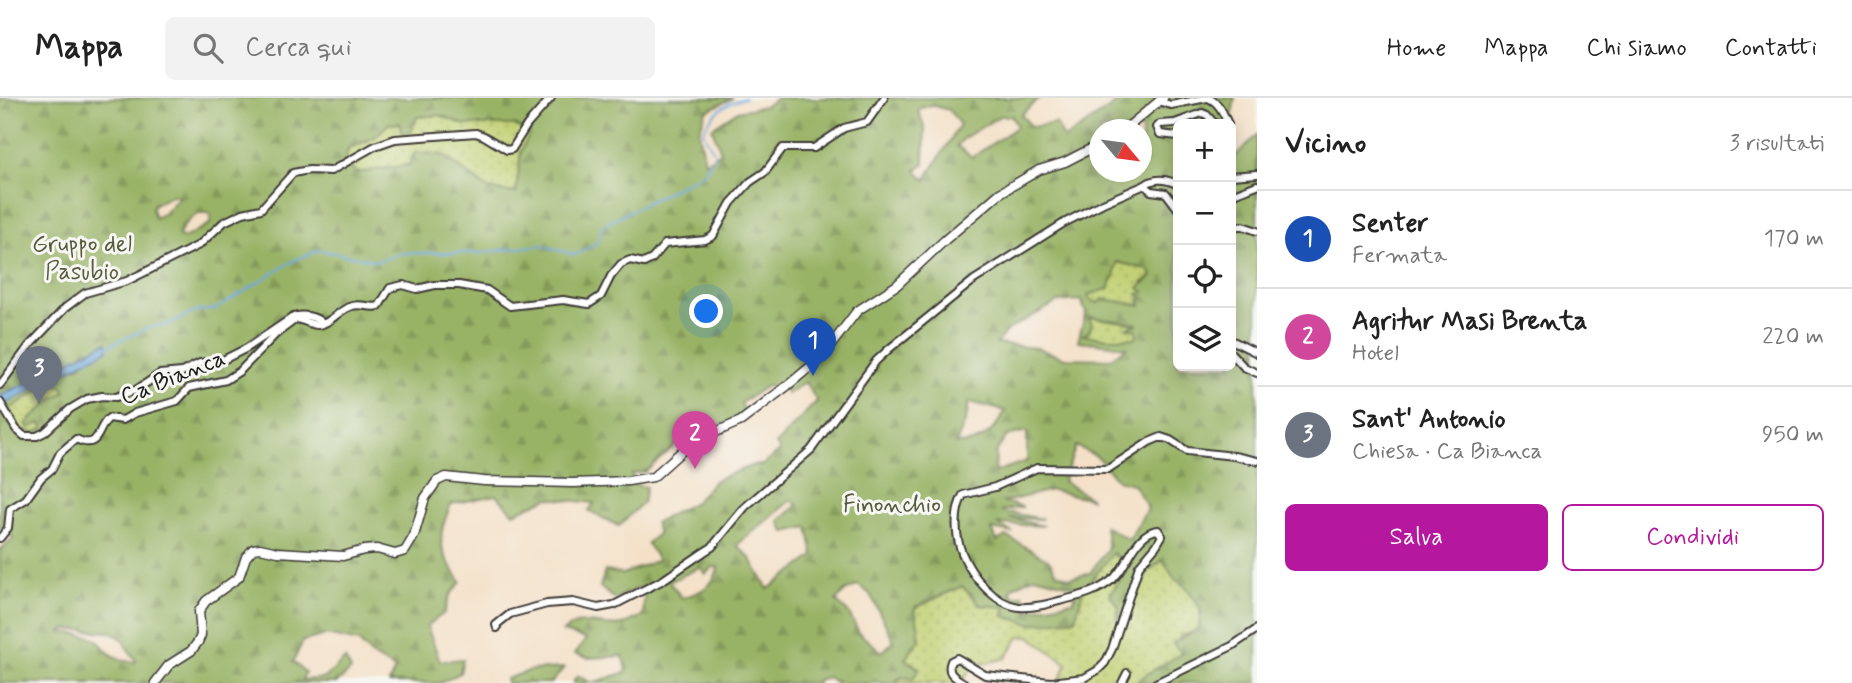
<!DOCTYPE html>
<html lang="it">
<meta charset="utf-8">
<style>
:root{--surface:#fff;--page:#f2f2f2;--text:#222;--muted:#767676;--line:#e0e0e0;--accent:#b5179e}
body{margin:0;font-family:Mynerve,sans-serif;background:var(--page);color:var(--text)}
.controls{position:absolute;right:21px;top:21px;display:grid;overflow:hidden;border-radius:10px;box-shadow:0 4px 18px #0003}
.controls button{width:63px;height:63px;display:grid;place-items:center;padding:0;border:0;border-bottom:2px solid var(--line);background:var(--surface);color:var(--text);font:35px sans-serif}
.compass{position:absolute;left:1089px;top:21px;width:63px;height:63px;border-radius:50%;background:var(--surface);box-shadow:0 4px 18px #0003;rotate:119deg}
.you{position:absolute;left:707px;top:214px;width:24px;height:24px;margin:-18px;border:5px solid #fff;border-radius:50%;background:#1a73e8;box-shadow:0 0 0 10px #1a73e833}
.badge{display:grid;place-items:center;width:46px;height:46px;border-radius:50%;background:var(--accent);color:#fff;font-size:23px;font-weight:700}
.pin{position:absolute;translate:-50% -58px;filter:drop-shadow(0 2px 4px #0008)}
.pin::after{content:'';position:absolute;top:37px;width:24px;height:21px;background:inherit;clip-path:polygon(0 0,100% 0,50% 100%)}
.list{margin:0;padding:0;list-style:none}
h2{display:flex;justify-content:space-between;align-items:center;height:91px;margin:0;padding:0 28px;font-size:30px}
h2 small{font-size:23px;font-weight:400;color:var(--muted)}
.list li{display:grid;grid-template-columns:46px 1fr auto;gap:21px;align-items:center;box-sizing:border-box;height:98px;padding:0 28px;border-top:2px solid var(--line)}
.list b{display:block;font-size:26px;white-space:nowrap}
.list p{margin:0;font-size:23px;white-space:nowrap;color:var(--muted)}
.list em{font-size:23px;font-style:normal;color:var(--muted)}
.actions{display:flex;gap:14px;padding:21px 28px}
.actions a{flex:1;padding:16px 0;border:2px solid var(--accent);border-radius:10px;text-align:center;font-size:24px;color:var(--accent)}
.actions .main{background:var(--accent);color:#fff}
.icon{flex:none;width:38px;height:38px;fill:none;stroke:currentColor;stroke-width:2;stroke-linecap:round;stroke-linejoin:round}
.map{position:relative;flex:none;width:1257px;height:585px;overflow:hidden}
header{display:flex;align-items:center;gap:42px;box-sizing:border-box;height:98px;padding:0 35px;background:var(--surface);border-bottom:2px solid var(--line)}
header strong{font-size:33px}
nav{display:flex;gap:38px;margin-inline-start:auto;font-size:24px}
.search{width:490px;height:63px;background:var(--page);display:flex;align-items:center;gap:18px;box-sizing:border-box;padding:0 24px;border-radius:10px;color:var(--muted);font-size:26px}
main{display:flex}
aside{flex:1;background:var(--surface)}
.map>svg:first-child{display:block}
</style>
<header>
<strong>Mappa</strong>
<div class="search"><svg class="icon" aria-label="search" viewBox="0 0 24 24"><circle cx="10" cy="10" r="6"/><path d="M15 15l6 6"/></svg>Cerca qui</div>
<nav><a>Home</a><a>Mappa</a><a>Chi siamo</a><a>Contatti</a></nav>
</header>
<main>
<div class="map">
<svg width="1257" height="585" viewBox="0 0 1257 585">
<defs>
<pattern id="green-dots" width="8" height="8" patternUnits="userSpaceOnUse" patternTransform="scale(1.75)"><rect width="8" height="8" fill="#c2d174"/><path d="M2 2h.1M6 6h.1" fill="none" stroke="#a6b364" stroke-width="1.8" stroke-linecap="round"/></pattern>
<pattern id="forest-firs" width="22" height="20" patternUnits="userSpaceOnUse" patternTransform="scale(1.75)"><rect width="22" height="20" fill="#99b366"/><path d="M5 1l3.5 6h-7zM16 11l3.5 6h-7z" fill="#839958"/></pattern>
</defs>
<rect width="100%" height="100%" fill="#f6f6f2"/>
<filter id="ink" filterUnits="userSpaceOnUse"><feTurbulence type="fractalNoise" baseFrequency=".0143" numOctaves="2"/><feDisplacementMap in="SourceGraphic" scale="14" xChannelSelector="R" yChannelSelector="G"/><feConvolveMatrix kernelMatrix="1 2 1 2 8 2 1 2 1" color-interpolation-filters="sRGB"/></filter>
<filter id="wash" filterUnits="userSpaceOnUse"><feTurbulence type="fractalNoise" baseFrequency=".00686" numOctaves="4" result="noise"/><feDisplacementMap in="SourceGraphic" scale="28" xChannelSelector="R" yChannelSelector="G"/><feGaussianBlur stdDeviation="1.57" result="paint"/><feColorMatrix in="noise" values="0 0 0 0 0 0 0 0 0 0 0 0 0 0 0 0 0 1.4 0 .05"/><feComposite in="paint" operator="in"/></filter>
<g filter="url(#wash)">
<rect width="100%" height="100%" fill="#f4e0c6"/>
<!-- green -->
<g fill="url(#green-dots)" stroke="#6f7648" stroke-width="2">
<polygon points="440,17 465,27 514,27 531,35 521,53 516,95 488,91 443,57 409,67 356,75 345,61 349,50 374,40 388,26 400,25 417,19"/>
<polygon points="1116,164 1149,171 1152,178 1142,185 1144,195 1142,207 1098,205 1090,202 1088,197 1114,179"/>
<polygon points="1088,219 1141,226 1129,230 1137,231 1137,240 1101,240 1082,237 1089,233"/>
<polygon points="55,282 64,290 65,294 51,302 30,321 42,326 44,330 35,335 20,331 7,312"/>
<path d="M1112,455L1128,468L1110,497L1119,509L1118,520L1131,508L1148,474L1163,461L1174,480L1186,489L1197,504L1201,513L1199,530L1194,534L1180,538L1182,555C1165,567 1151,571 1136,585H1058L1067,566L1030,538L1019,539L1006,560L973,568L961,585H892L919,570L905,561L920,541L915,510L962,488L980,506L1007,509L1004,517L1031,526L1075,521L1083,492Z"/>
</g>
<!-- forest -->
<g fill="url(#forest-firs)" stroke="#5a6841" stroke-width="2" fill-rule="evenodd">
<path d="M0,0H733L706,13L699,34L705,64L721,54L712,30L738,13L765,8L777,0H1039L1021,17L1032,29L1056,25L1064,41L1117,5V0H1125L1127,3L1132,0H1235L1232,17L1228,26H1178V268H1231V62L1257,37V585H1136C1151,571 1165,567 1182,555L1173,546C1181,538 1190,538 1199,530L1201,513L1197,504L1186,489L1174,480L1163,462L1148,474L1131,508L1117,521L1119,509L1110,497L1128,469L1113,455L1083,492L1075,521L1031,526L1004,518L1006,509L980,507L962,488L915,509L920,541L905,561L919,571L913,581L901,579L892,585H836L828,579L817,582V585H574V582L578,578L592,585L627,574L623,558L588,560L575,556L586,541L563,534C580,516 602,531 622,527C629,525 637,520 643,518L645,487L615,501L600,489L605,473L623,476L658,462L647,445L658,436L655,425L695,404L715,382L756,366L761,368L780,353L776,346L817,303L805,284L787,296L782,286L773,293L768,287L741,305L744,317L677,346L645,374L632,376L633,386L646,389L643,404L619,428L589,413L594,405L548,400L514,415L496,397L451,406C435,444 439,451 461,484L450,497L444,515L427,528L440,563L463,561L460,575L440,585H389L395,571L372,558L359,544L326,537L303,543L293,564L305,574L302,582L325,580L345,561L351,572L337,585H0V452L13,441L10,434L0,429V309L62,275L81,267L107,244L0,298ZM931,7L949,12L960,27L925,82L916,72L924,67L925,31L918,11ZM440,17L465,27H514L530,35L521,53L516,95L488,91L443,57L415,54L409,67L356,75L345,61L348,50L374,40L388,26L400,25L401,34L411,35L417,19ZM1000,18H1012L1017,29L972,59L957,48L964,40ZM1100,32H1142V74H1100ZM173,97L179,99L164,115L155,120L152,111L154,106ZM199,115H208L211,118L210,126L184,140L179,139C181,127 190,121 199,115ZM1117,164L1149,172L1152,178L1139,190L1144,194L1138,196L1143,200L1139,202L1141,207L1103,201L1098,205L1090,202L1088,197L1108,191L1114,179ZM1081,202L1086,214L1078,243L1127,249L1109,261L1065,260L1037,250L996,246L1006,233L1058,204ZM1089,219L1138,226L1127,230L1137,232L1136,240H1101L1083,237L1089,233L1092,226ZM55,282L57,286L64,290L65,294L51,302L26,326L29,330L40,325L44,330L35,335L20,331L8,312ZM969,304L1005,313C995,334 980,347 956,346L966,321ZM1027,333V363L995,374L996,354L1007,338ZM1076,348L1098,359L1117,382L1133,386L1148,409L1129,442L1105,428L1108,450L1090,475L1070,480L1057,475L1049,462L1006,438L997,443L992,431L1013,435L997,426L1044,428L1009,420L1043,421L1001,413L1023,409L1004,404L1051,392L1092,401L1063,383ZM791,402L797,407L779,423L785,434L808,429L814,458L768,491L750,460L737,447ZM700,469L705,476L713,469H718C715,489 699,495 682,500L669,484ZM1035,478L1078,489L1073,503L1028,512L1023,497L1015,499L1011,494L1013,489ZM858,487L870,496L894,543L882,554L860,536L848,514L836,503L845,493ZM66,531L111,534L124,542C125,552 134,555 136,564C127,564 112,559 106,552C101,547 100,543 94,540C83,536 72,535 61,534Z"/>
<polygon points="564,570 551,585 507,585 506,581 532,572"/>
</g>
<!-- water -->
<polygon fill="#6da9de" stroke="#44627d" stroke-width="2" points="107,244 108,252 62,275 0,309 0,298"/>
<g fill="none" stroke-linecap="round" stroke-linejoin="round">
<!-- stream -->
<path stroke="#6da9de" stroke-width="2" d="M106,249L148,230L168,226L198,213L216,211L291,164L319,152L378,163L402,155H479L541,147L576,157L598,144L603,127L704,75L715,56L703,34C711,15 725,5 745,0"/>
</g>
</g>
<g filter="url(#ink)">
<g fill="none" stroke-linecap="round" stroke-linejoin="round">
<defs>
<g id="minor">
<path d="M1208,0C1220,5 1223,15 1228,26"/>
<polyline points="1158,3 1171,7 1207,0"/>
<polyline points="1178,38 1160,36 1157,29 1160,26 1175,25 1202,15 1207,17 1215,26"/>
<polyline points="1231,78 1257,76"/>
<path d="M1178,87C1168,81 1154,79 1145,87L1151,93L1166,95L1178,111"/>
<polyline points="1231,97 1257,87"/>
<polyline points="1231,128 1243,128 1257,133"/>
<polyline points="1231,242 1257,255"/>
<polyline points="1231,255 1244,269 1257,275"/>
<polyline points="0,287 29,248 65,210 85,195 127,183 199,147 224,124 243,115 261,111 293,75 309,72 331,73 375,48 395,41 476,35 484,38 507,52 512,51 527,27 551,0"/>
<path d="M0,304L16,331L24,338H37L45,334L70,311L87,301L102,298L116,299L136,292L160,276L182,274L200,265L223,262L247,250L293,219C302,216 316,218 322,225"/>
<path d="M0,440L8,430L10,411L26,401L41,380L52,371L60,355L76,341C101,353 96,330 109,320L123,322L135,315L177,303L189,290L226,282L240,273L276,236L296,221C304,222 311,227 318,227C331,226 339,211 352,208C362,205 370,211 379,208L390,190L403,187L417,191L435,187H459L487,192L510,208L563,202L589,206L601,198L611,178L621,166L630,162L644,165L652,161L665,146L705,142L713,138L731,105L750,84L765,74L783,50H814L844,30L867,24L884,0"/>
<polyline points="497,530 496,527 510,516 547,506 573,504 598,510 614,507 663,482 704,454 712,449 745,409 811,352 876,263 889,251 974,182 1064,125 1103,105 1145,87"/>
<path d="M964,585C955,579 946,576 951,563L957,560L985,577L1051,584L1084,580L1098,572L1105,565L1112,551L1139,468L1156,448L1162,438L1158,432C1135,434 1128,469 1112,482C1098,493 1084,497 1067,501C1052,505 1035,510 1019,509C994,506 971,477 962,455C955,437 954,414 963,397L995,389L1037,370L1108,371L1149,344L1161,339L1170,342L1187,353L1234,358L1257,363"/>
<polyline points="1122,585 1127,575"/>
<polyline points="1156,585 1232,548 1257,531"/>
</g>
<g id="major">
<polyline points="1124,32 1163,0"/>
<polyline points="155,585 169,567 191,553 198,544 201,537 199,513 206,503 239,479 246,459 253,451 260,450 278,454 343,458 364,452 377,451 395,456 405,453 414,438 425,400 437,383 446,379 484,383 573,385 628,383 653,379 691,345 741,323 787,288 822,259 857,213 897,187 945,142 1000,95 1039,72 1065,64 1100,46"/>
</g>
</defs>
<!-- minor casing -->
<use href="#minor" stroke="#3c3936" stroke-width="10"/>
<!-- major casing -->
<use href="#major" stroke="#3c3936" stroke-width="11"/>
<!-- minor -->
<use href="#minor" stroke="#fff" stroke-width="6"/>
<!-- major -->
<use href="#major" stroke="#fff" stroke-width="8"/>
</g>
</g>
<g text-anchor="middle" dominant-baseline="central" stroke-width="6" stroke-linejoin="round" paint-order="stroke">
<!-- park labels -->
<g font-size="24" fill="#565b3b" stroke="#f6f6f2">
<text x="82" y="146">Gruppo del<tspan x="82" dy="28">Pasubio</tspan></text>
<text x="892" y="407">Finonchio</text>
</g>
<!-- street labels -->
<g font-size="24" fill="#1c1c1c" stroke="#f6f6f2">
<text transform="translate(173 280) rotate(-22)">Ca Bianca</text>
</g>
</g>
</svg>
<div class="controls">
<button>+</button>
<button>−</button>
<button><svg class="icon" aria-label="locate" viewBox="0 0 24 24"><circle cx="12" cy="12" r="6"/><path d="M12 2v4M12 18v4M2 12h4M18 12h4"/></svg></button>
<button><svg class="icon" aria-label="layers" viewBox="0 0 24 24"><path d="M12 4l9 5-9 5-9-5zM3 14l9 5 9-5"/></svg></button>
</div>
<svg class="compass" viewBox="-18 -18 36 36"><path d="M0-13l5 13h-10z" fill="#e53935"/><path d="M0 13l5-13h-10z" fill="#767676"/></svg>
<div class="you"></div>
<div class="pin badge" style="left:813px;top:278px;background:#1a4fb4">1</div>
<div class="pin badge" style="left:695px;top:371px;background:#d1479c">2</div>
<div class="pin badge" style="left:39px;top:306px;background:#6b7280">3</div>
</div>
<aside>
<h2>Vicino<small>3 risultati</small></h2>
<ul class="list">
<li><span class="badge" style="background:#1a4fb4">1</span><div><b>Senter</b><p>Fermata</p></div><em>170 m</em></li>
<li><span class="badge" style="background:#d1479c">2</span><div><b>Agritur Masi Brenta</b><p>Hotel</p></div><em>220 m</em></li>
<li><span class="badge" style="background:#6b7280">3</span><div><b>Sant' Antonio</b><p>Chiesa · Ca Bianca</p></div><em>950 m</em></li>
</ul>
<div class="actions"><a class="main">Salva</a><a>Condividi</a></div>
</aside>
</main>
